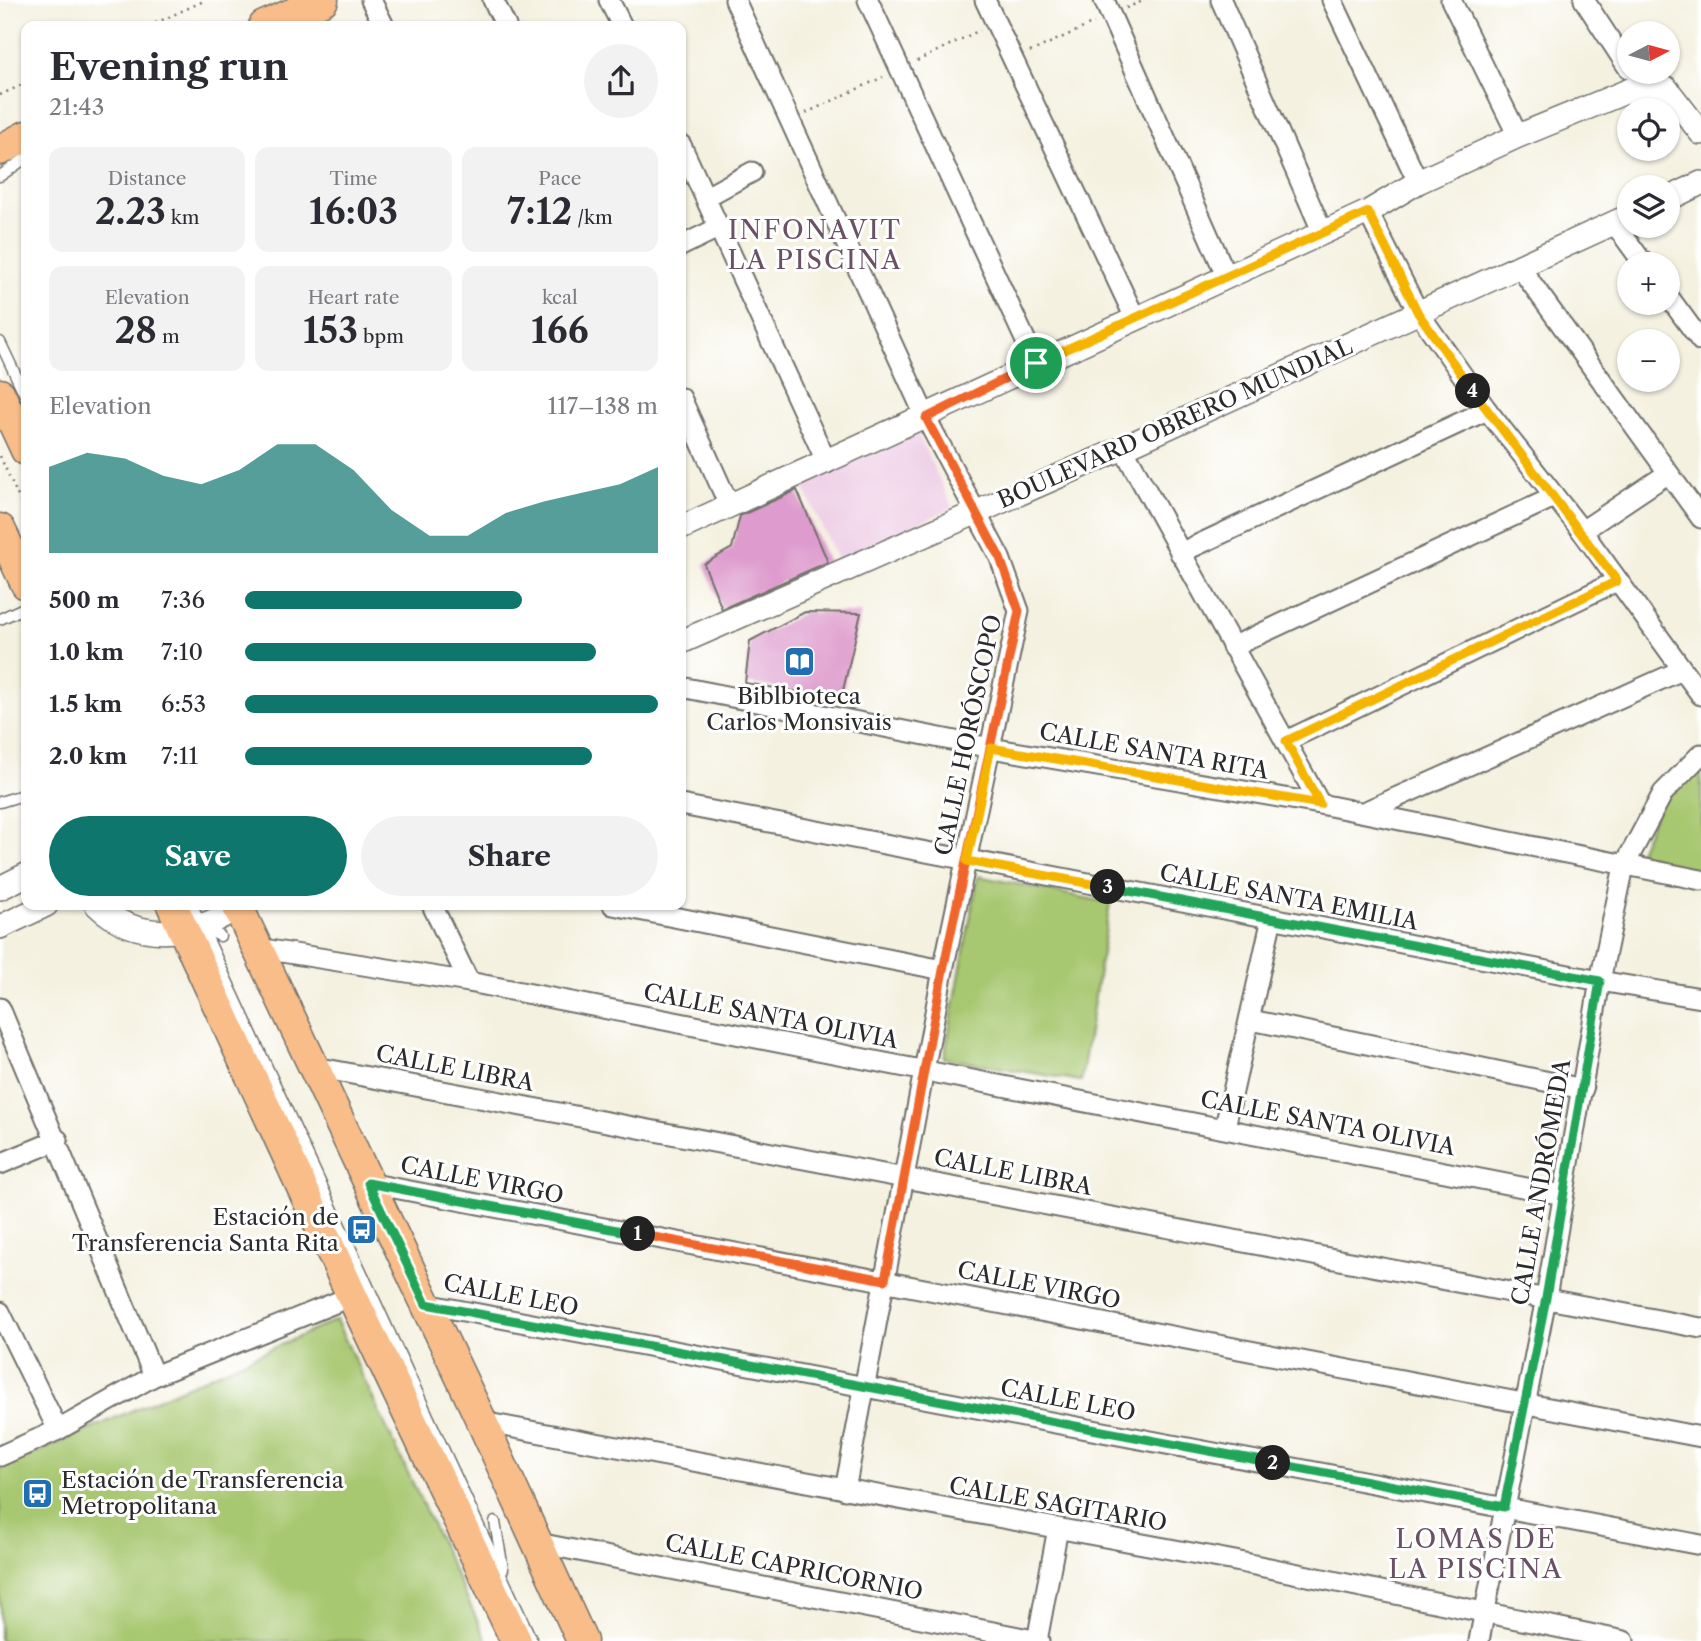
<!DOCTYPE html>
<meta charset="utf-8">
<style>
:root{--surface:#fff;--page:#f2f2f3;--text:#2b2b33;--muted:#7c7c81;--accent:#0f766e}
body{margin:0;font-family:"Libre Caslon Text",serif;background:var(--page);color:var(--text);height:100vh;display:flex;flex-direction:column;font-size:26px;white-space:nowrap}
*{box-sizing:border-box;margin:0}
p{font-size:23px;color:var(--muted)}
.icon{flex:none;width:38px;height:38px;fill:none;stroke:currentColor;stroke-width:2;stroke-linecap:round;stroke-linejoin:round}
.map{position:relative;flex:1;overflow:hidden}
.sheet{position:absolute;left:21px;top:21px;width:665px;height:889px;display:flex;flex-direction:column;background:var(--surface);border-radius:14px;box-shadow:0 2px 5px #0004}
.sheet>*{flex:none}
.needle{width:46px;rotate:84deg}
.buttons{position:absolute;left:1617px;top:21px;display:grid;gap:14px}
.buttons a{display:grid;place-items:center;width:63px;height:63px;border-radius:50%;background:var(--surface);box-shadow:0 2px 5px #0004;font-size:35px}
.pin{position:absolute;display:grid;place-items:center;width:60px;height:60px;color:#fff;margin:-30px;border:4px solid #fff;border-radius:50%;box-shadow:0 2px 7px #0007}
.km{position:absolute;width:35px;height:35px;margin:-18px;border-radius:50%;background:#222;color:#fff;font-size:19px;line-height:35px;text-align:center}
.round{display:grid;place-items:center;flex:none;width:74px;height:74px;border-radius:37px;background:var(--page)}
.overview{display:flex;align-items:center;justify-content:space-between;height:119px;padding:0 28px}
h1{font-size:38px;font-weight:800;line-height:52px}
.figures{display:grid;grid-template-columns:repeat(3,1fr);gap:10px;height:119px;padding:7px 28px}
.figures div{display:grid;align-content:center;border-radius:14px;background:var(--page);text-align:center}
.figures b{font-size:35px;font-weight:800}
.figures small{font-size:19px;font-weight:400}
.figures p{font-size:19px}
.chart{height:196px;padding:14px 28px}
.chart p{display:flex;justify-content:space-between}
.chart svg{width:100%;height:126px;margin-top:7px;fill:var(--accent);opacity:.7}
.primary-button{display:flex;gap:14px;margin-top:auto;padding:14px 28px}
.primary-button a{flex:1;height:80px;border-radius:42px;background:var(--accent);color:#fff;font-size:28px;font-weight:800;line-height:80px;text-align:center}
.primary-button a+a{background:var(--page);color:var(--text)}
ul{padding:0 28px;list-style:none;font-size:23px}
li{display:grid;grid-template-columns:112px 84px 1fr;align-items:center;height:52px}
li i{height:18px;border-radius:9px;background:var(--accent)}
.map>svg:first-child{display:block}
</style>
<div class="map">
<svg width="1701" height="1641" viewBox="0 0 1701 1641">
<rect width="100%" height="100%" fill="#fff"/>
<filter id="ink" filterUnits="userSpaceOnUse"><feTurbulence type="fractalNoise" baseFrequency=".0143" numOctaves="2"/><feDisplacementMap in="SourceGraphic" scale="14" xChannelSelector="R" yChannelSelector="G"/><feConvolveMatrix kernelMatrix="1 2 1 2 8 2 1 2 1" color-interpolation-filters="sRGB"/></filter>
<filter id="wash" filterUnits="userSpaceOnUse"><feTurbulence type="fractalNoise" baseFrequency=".00686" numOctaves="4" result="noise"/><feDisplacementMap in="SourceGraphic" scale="28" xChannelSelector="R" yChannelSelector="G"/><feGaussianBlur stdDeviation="1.57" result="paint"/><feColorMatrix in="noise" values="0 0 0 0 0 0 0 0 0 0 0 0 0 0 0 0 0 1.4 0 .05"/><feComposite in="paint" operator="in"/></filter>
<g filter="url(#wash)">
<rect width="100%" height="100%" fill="#f4f1e0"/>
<!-- built -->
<path fill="#efd0e7" d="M 917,432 L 953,508 L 837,559 L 802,484 Z"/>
<!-- green -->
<g fill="#a7c76f" stroke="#69794d" stroke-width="2">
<path d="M 1701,767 L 1701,874 L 1634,862 L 1660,804 Z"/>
<path d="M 978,876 L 1110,903 L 1081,1081 L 944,1058 Z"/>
<path d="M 336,1320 L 487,1641 L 0,1641 L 0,1469 Z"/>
</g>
<g id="blocks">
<!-- building -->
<g fill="#de9bcd">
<path d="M 797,490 L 828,562 L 722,609 L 704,564 L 732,548 L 740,516 Z"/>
<path d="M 805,612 L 861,613 L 841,699 L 745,683 L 750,641 Z"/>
</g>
</g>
</g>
<g filter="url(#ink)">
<use href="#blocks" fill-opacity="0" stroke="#71706a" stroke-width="2"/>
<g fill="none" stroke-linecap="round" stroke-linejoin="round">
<defs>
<g id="service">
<path d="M 0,176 L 26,158"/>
<path d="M 0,342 L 26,397"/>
<path d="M 0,619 L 26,607"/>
<path d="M 0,802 L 26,794"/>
<path d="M 192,905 L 532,1641"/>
<path d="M 202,927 L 220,936"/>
<path d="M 495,1522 L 503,1569"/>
</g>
<g id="minor">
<path d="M 371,0 L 384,26"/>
<path d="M 493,0 L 506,26"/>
<path d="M 609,0 L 622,26"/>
<path d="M 735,0 L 926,418 L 1000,558 L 1019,611 L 943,970 L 845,1490"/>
<path d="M 868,0 L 1036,363"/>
<path d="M 985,0 L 1135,318"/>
<path d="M 1104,0 L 1226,275"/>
<path d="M 1221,0 L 1322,231"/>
<path d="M 1332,0 L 1418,182"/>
<path d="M 1451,0 L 1518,136"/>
<path d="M 1584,0 L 1629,69"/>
<path d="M 681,145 L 827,463"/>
<path d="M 706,197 L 752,172"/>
<path d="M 1368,212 L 1418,312 L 1487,410 L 1582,531 L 1701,695"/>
<path d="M 1614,223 L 1644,264"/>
<path d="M 681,246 L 720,227"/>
<path d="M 1519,266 L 1701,518"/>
<path d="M 1668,296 L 1701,341"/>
<path d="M 681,398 L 729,505"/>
<path d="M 1123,448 L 1320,804"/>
<path d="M 1582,531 L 1667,474"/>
<path d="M 1180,553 L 1487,410"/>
<path d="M 1232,647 L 1554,497"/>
<path d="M 681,687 L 991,748 L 1320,804 L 1701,880"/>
<path d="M 1286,741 L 1617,581"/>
<path d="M 681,805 L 1600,981 L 1701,998"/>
<path d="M 1364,812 L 1682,670"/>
<path d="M 432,905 L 469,982"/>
<path d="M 613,905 L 943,970"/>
<path d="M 257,948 L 469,982 L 1563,1195"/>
<path d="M 0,1008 L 154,1376"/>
<path d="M 1251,1020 L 1583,1089"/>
<path d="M 315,1067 L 1701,1328"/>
<path d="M 1225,1127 L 1272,918"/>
<path d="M 0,1164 L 58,1140"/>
<path d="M 368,1183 L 1701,1437"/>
<path d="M 426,1304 L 1701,1545"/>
<path d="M 0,1312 L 58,1430"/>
<path d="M 482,1422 L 1235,1561 L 1624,1641"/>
<path d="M 0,1456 L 58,1430 L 154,1376 L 352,1296"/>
<path d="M 538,1543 L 1039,1641"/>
<path d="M 1037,1641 L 1058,1528"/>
<path d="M 1479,1641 L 1546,1298 L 1600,981 L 1624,866 L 1663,793 L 1701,754"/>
</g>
<g id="tertiary">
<path d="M 1668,199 L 1701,183"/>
<path d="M 681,528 L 1368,212 L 1418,182 L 1518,136 L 1640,86 L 1666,88 L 1701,133"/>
<path d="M 681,642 L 1123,448 L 1629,216"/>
<path d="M 0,888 L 26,875"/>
<path d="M 97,905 C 137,944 199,937 239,905"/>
<path d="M 0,927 L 46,905"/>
</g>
<g id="primary">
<path d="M 264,26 L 323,0"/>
<path d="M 0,150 L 26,136"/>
<path d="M 0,394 L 26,450"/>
<path d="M 0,529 L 26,584"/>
<path d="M 172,905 L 352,1296 L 516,1641"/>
<path d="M 237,905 L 482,1422 L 582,1641"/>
</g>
</defs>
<!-- service casing -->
<use href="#service" stroke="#71706a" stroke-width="13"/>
<!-- minor casing -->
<use href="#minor" stroke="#71706a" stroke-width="23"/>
<!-- tertiary casing -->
<use href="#tertiary" stroke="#71706a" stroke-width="26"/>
<!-- primary casing -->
<use href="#primary" stroke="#71706a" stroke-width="33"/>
<!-- path -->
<g stroke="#71706a" stroke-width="2.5" stroke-dasharray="2 5" stroke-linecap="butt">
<path d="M 1126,8 L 1145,0"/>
<path d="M 149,26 L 206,0"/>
<path d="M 1030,52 L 1094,23"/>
<path d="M 917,61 L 980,30"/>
<path d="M 0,95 L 26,83"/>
<path d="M 806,113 L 883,77"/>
<path d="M 0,456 L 26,514"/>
</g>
<!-- service -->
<use href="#service" stroke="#fff" stroke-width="10"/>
<!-- minor -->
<use href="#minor" stroke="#fff" stroke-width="19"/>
<!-- tertiary -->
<use href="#tertiary" stroke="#fff" stroke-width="23"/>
<!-- primary -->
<use href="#primary" stroke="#f8bd89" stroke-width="30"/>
</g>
</g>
<g fill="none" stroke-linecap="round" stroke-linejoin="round" filter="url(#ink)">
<defs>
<path id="split-1" d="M 638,1234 L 885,1280 L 943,970 L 1019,611 L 1000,558 L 926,418 L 1036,363"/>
<path id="split-2" d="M 638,1234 L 368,1183 L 426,1304 L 1273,1463"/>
<path id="split-3" d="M 1108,887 L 1600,981 L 1546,1298 L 1504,1507 L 1273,1463"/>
<path id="split-4" d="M 1108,887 L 967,861 L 991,748 L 1320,804 L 1286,741 L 1617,581 L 1473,391"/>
<path id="split-5" d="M 1036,363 L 1368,212 L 1418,313 L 1473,391"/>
</defs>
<!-- split-1 casing -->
<use href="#split-1" stroke="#fff" stroke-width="14"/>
<!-- split-2 casing -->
<use href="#split-2" stroke="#fff" stroke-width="14"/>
<!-- split-3 casing -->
<use href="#split-3" stroke="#fff" stroke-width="14"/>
<!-- split-4 casing -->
<use href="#split-4" stroke="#fff" stroke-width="14"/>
<!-- split-5 casing -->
<use href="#split-5" stroke="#fff" stroke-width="14"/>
<!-- split-1 -->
<use href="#split-1" stroke="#f0652b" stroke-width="9"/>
<!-- split-2 -->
<use href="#split-2" stroke="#22a559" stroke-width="9"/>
<!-- split-3 -->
<use href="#split-3" stroke="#22a559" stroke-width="9"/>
<!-- split-4 -->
<use href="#split-4" stroke="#f5b400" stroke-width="9"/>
<!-- split-5 -->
<use href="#split-5" stroke="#f5b400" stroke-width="9"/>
</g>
<!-- icons -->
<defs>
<symbol id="library-square" viewBox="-11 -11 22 22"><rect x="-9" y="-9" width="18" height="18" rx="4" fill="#1f6fb2" stroke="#fff"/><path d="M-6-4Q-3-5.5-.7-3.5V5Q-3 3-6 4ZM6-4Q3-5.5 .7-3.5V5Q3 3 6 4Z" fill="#fff"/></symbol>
<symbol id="bus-square" viewBox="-11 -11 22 22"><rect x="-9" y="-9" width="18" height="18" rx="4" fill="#1f6fb2" stroke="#fff"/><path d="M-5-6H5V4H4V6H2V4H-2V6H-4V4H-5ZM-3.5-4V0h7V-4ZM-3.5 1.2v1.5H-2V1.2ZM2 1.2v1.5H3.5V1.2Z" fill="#fff"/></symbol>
</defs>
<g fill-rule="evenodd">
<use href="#library-square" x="782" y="644" width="35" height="35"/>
<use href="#bus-square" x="344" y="1212" width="35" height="35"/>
<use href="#bus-square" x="20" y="1476" width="35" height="35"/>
</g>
<g text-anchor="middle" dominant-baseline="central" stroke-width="6" stroke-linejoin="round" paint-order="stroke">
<!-- street labels -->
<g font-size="23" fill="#2b2b2b" stroke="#fff">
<text transform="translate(1175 423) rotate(-24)">BOULEVARD OBRERO MUNDIAL</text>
<text transform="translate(968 735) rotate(-78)">CALLE HORÓSCOPO</text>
<text transform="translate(1154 751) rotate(10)">CALLE SANTA RITA</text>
<text transform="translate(1289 897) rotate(11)">CALLE SANTA EMILIA</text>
<text transform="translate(771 1016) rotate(11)">CALLE SANTA OLIVIA</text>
<text transform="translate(455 1068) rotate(11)">CALLE LIBRA</text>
<text transform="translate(1328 1123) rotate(11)">CALLE SANTA OLIVIA</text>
<text transform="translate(1013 1172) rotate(11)">CALLE LIBRA</text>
<text transform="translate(482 1180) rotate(11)">CALLE VIRGO</text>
<text transform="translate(1541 1182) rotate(-80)">CALLE ANDRÓMEDA</text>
<text transform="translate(1039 1285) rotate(11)">CALLE VIRGO</text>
<text transform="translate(511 1295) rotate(11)">CALLE LEO</text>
<text transform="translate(1068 1400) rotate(11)">CALLE LEO</text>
<text transform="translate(1058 1504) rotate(10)">CALLE SAGITARIO</text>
<text transform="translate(794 1567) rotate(11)">CALLE CAPRICORNIO</text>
</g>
<!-- poi labels -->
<g font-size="23" fill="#2b2b2b" stroke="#fff">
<text x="799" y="696">Biblbioteca<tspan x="799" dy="26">Carlos Monsivais</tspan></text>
<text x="339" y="1217" text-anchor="end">Estación de<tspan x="339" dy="26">Transferencia Santa Rita</tspan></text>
<text x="61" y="1480" text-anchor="start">Estación de Transferencia<tspan x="61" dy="26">Metropolitana</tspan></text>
</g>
<!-- quarter labels -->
<g font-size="26" letter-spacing="2" fill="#6a5264" stroke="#fff">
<text x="815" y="230">INFONAVIT<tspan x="815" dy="30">LA PISCINA</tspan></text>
<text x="1476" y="1539">LOMAS DE<tspan x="1476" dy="30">LA PISCINA</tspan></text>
</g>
</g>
</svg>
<div class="buttons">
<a><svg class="needle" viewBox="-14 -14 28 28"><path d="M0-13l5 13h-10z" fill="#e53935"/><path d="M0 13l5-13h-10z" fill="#7c7c81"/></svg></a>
<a><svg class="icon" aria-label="locate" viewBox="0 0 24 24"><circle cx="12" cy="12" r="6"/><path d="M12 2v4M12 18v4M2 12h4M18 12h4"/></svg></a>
<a><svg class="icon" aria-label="layers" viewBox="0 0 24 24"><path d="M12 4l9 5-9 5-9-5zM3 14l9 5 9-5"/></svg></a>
<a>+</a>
<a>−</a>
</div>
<div class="pin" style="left:1036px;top:363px;background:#1e9e55"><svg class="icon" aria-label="arrive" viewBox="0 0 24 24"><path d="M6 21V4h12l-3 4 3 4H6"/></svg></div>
<b class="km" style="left:638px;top:1234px">1</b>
<b class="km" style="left:1273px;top:1463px">2</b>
<b class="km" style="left:1108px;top:887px">3</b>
<b class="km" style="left:1473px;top:391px">4</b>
<section class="sheet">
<div class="overview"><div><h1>Evening run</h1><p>21:43</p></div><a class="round"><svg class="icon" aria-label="share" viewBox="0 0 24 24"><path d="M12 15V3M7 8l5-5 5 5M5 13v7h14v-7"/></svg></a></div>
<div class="figures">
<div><p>Distance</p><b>2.23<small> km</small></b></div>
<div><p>Time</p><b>16:03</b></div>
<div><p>Pace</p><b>7:12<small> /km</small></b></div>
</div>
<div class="figures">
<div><p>Elevation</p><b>28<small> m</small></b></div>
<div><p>Heart rate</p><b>153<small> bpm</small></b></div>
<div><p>kcal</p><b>166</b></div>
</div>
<div class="chart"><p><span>Elevation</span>117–138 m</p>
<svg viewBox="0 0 160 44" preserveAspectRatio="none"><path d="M0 44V14L10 9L20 11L30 17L40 20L50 15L60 6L70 6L80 15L90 29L100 38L110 38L120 30L130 26L140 23L150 20L160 14V44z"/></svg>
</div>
<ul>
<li><b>500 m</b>7:36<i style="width:67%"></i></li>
<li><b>1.0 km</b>7:10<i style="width:85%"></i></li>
<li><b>1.5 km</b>6:53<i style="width:100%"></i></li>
<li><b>2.0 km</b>7:11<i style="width:84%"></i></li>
</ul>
<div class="primary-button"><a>Save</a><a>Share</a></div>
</section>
</div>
